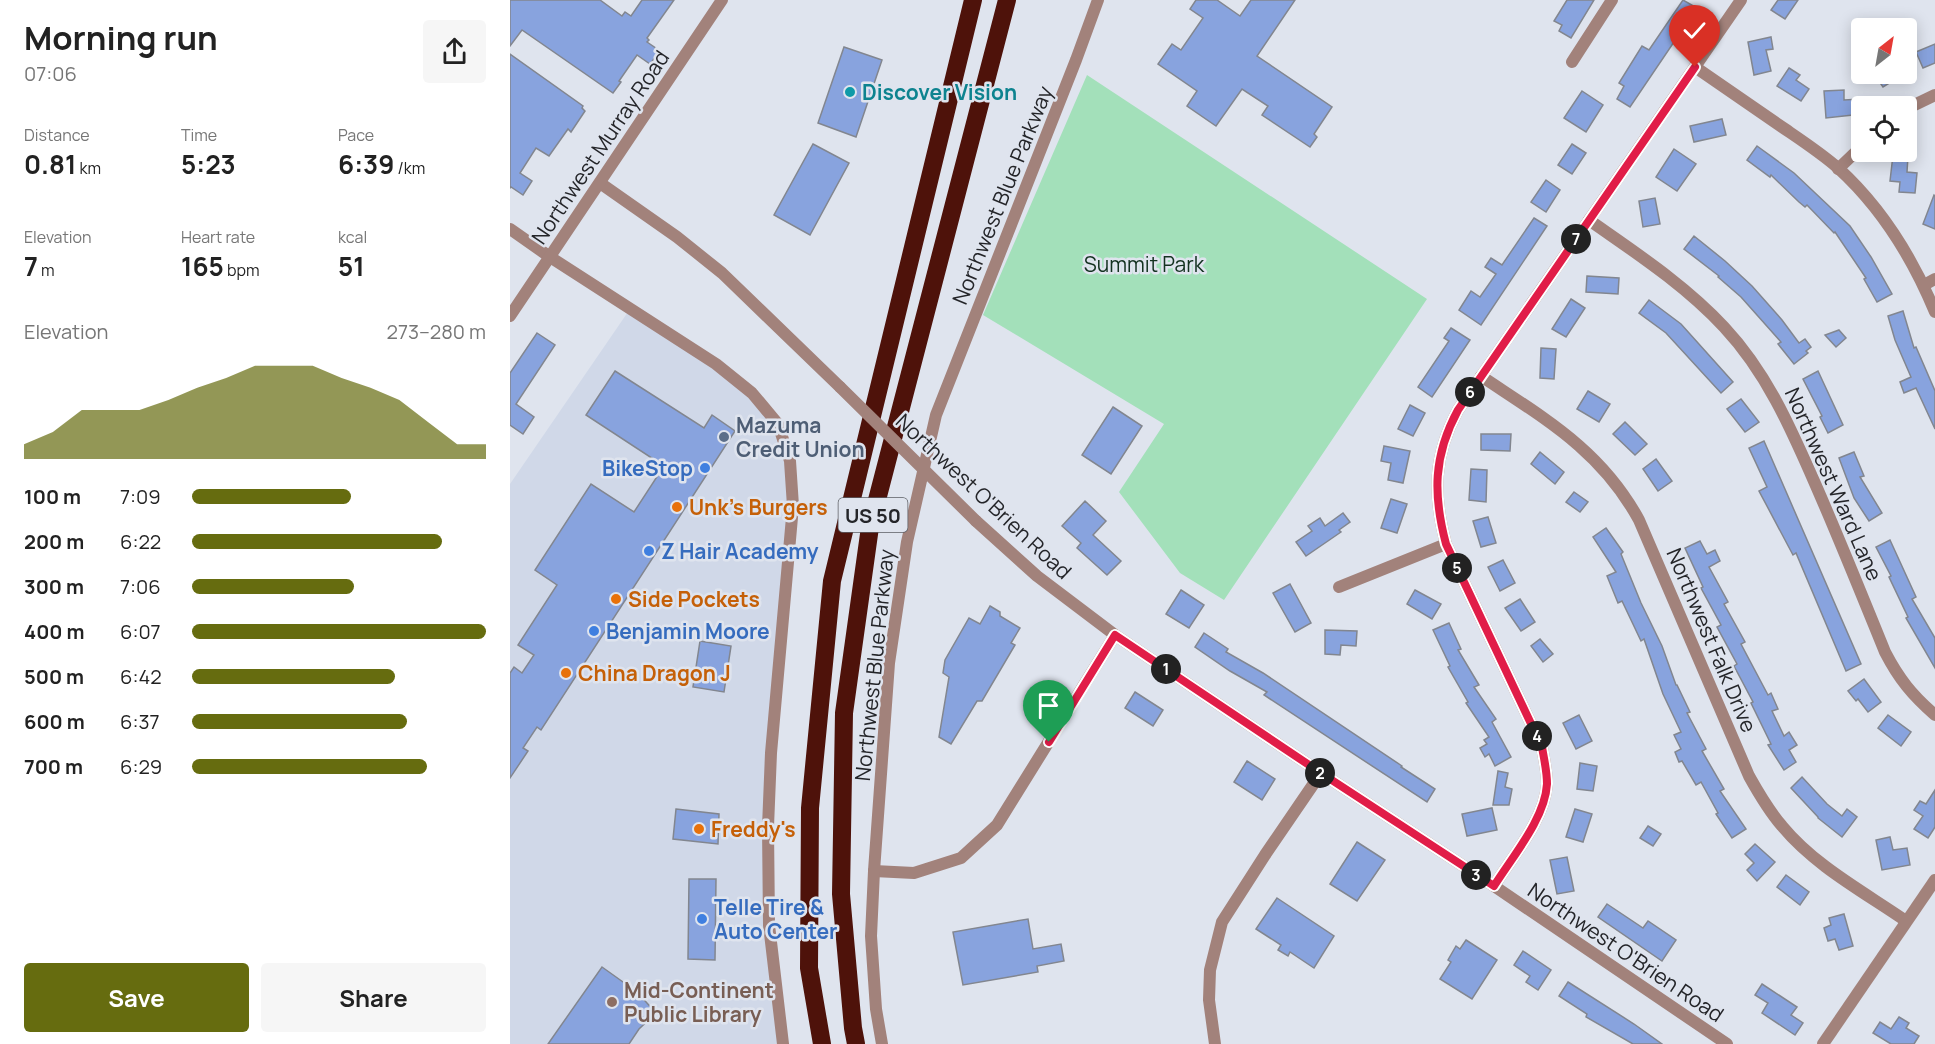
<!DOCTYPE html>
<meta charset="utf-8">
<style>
:root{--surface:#fff;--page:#f6f6f6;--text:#222;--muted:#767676;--accent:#666c0f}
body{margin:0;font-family:Manrope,sans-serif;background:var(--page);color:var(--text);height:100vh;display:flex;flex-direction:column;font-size:22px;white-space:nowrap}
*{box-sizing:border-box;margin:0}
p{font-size:20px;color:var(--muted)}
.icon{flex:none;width:33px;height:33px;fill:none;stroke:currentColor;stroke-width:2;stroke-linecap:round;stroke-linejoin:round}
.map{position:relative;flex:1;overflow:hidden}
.details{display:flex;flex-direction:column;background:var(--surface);width:510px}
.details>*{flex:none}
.needle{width:39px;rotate:31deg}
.fabs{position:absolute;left:1341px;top:18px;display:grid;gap:12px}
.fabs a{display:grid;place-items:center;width:66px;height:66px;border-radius:6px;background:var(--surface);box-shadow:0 3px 15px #0003;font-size:30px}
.pin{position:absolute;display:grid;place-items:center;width:51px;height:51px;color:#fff;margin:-62px -26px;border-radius:50% 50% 50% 0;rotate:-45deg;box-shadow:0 0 6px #0007}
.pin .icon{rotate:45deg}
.km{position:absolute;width:30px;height:30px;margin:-15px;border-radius:50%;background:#222;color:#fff;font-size:16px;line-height:30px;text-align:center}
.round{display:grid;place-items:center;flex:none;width:63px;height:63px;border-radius:6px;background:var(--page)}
.overview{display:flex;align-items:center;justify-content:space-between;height:102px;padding:0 24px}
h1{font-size:33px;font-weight:700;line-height:45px}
.metrics{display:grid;grid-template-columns:repeat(3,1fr);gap:9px;height:102px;padding:6px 24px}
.metrics div{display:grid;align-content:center}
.metrics b{font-size:26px;font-weight:700}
.metrics small{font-size:16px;font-weight:400}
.metrics p{font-size:16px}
.chart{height:168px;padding:12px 24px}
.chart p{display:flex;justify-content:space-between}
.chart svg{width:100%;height:108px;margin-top:6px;fill:var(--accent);opacity:.7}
.primary-button{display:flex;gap:12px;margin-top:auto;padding:12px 24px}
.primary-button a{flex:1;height:69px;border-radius:6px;background:var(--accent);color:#fff;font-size:24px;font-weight:700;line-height:69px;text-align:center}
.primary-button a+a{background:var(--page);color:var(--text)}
ul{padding:0 24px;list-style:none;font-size:20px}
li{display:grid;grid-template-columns:96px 72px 1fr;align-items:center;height:45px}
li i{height:15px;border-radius:8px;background:var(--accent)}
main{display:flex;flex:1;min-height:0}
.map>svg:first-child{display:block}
</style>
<main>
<section class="details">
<div class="overview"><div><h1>Morning run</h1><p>07:06</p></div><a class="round"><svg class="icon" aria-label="share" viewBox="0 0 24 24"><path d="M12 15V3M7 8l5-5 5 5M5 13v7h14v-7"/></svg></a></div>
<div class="metrics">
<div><p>Distance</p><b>0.81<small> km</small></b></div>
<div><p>Time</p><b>5:23</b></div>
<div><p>Pace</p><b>6:39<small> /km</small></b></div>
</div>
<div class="metrics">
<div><p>Elevation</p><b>7<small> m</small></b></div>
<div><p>Heart rate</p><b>165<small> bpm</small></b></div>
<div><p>kcal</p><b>51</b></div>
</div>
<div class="chart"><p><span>Elevation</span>273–280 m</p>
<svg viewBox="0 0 160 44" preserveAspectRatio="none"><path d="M0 44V38L10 33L20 24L30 24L40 24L50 20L60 15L70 11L80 6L90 6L100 6L110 11L120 15L130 20L140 29L150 38L160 38V44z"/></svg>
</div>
<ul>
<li><b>100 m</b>7:09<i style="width:54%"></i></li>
<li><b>200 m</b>6:22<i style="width:85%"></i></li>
<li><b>300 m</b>7:06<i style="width:55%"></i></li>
<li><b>400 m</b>6:07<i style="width:100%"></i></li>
<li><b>500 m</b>6:42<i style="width:69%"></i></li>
<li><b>600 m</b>6:37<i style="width:73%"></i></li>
<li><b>700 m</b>6:29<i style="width:80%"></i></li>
</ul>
<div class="primary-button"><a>Save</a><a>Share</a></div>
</section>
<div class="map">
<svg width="1425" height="1044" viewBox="0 0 1425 1044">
<rect width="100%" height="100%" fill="#dfe4ee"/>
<!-- built -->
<path fill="#d0d8e8" d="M 120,309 L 228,384 L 258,411 L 276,466 L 278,501 L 256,792 L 267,1044 L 0,1044 L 0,484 Z"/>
<!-- green -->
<path fill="#a3e0ba" d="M 577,75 L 917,299 L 714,600 L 670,573 L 609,492 L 654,424 L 473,315 Z"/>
<!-- building -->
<g fill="#88a3de" stroke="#82868f" stroke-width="1.5">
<path d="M 0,0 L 90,0 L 112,16 L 115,12 L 121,16 L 132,0 L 164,0 L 137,38 L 139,40 L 137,42 L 150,51 L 140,64 L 127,55 L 109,81 L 111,82 L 103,93 L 12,30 L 0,46 Z"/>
<path d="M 686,0 L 707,0 L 730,16 L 741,0 L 785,0 L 747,56 L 822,107 L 804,134 L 807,137 L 800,147 L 752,115 L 758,106 L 732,89 L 706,126 L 677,106 L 687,91 L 648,64 L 662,44 L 671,50 L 693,18 L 680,9 Z"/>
<path d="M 1057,0 L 1084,0 L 1061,38 L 1049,31 L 1052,25 L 1044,21 Z"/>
<path d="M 1173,0 L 1187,8 L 1120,107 L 1107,99 L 1114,86 L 1109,83 L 1132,46 L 1139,50 Z"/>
<path d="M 1268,0 L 1288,0 L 1275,19 L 1261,10 Z"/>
<path d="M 1261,37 L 1263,49 L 1256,50 L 1261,71 L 1244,75 L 1238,42 Z"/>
<path d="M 1425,44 L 1425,63 L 1413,68 L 1406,52 Z"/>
<path d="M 334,47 L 372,60 L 346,137 L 308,123 Z"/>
<path d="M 0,54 L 73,106 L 72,108 L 75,111 L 61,132 L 58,129 L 39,156 L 26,148 L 10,173 L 22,181 L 13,195 L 1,187 L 0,188 Z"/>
<path d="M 1279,68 L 1290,75 L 1286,80 L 1299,89 L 1291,101 L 1267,86 Z"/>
<path d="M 1364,74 L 1394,74 L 1373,87 Z"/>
<path d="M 1334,90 L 1334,100 L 1351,99 L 1352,114 L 1316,118 L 1314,91 Z"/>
<path d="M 1072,91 L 1093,105 L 1076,132 L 1054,118 Z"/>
<path d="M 1212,119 L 1216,135 L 1184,142 L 1180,126 Z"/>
<path d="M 303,144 L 339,163 L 300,235 L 264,215 Z"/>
<path d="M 1062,144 L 1076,153 L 1062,174 L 1048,165 Z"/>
<path d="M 1247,146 L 1284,173 L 1340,226 L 1361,257 L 1382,294 L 1367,302 L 1354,279 L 1356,278 L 1325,232 L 1324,233 L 1297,205 L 1295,207 L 1289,202 L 1261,175 L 1260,177 L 1237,160 Z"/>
<path d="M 1164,149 L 1186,164 L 1167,191 L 1146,177 Z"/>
<path d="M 1383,155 L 1398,156 L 1397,172 L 1407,173 L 1405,193 L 1389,192 L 1390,182 L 1380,181 Z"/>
<path d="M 1036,180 L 1050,190 L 1036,212 L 1021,202 Z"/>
<path d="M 1424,195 L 1425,196 L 1425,229 L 1413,224 Z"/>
<path d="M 1145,198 L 1150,224 L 1133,227 L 1129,201 Z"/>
<path d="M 1024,218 L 1037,226 L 971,325 L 949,310 L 961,291 L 970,297 L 986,274 L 975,267 L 981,258 L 992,265 Z"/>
<path d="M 1184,236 L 1215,261 L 1242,286 L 1272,320 L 1289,343 L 1295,339 L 1301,347 L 1296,351 L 1298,353 L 1284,364 L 1268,344 L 1271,342 L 1231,297 L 1208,277 L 1209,276 L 1174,249 Z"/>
<path d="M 1077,276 L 1109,278 L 1108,294 L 1076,292 Z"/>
<path d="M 1061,299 L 1075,308 L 1056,337 L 1042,329 Z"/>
<path d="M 1139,300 L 1171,324 L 1223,382 L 1211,393 L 1156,333 L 1129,313 Z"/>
<path d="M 1393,311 L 1404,348 L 1406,347 L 1425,391 L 1425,429 L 1406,388 L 1394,393 L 1390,382 L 1401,377 L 1385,340 L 1378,316 Z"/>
<path d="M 941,328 L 960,340 L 922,397 L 908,387 L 939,341 L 934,338 Z"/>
<path d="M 1329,330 L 1336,338 L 1326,347 L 1315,335 Z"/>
<path d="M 27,333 L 45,345 L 6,404 L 24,417 L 13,434 L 0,425 L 0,373 Z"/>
<path d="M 1031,348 L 1046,349 L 1044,379 L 1030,378 Z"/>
<path d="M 105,371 L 194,428 L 202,415 L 225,431 L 31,730 L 27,727 L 13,748 L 18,751 L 0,778 L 0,673 L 4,667 L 12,673 L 24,655 L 8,645 L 47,585 L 25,570 L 81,484 L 124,512 L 154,466 L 76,415 Z"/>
<path d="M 1308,371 L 1333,425 L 1318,433 L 1310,417 L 1312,416 L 1293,379 Z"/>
<path d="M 1078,391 L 1100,404 L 1089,422 L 1067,409 Z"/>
<path d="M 1231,399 L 1249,422 L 1235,432 L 1217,409 Z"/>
<path d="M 900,405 L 915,413 L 903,436 L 888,429 Z"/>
<path d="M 603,407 L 632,426 L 601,474 L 572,455 Z"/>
<path d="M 1115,422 L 1137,444 L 1125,455 L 1103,434 Z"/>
<path d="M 971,434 L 1001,434 L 1000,451 L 971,450 Z"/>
<path d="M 1254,441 L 1351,664 L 1336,671 L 1286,553 L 1283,555 L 1249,491 L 1257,487 L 1239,448 Z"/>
<path d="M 874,446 L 900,451 L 893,483 L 878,480 L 881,463 L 871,461 Z"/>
<path d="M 1030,452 L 1054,472 L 1045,484 L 1021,464 Z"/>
<path d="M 1344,452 L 1354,476 L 1350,477 L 1372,513 L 1359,521 L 1344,498 L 1329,458 Z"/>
<path d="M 1146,459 L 1162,481 L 1148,491 L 1133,469 Z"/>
<path d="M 961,469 L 977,470 L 976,502 L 959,500 Z"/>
<path d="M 1064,492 L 1078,502 L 1070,512 L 1056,502 Z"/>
<path d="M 881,499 L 897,504 L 887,533 L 871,528 Z"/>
<path d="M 575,501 L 596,521 L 583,535 L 611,561 L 597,575 L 567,548 L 571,543 L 552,526 Z"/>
<path d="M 833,513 L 840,522 L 829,530 L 831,532 L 796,556 L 786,542 L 802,531 L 798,526 L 810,518 L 815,526 Z"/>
<path d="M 978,517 L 986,543 L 971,547 L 963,521 Z"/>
<path d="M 1096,528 L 1113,552 L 1111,554 L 1131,603 L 1152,646 L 1166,685 L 1167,685 L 1180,712 L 1177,713 L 1196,749 L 1192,751 L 1214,789 L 1210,791 L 1236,829 L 1222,838 L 1206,814 L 1208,813 L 1191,782 L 1186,785 L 1172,761 L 1169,762 L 1165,752 L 1171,749 L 1164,735 L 1171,732 L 1153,694 L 1134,639 L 1131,641 L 1112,601 L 1108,603 L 1097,576 L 1106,572 L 1083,537 Z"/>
<path d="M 1380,540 L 1406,597 L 1402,599 L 1425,638 L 1425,668 L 1396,618 L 1398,617 L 1379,577 L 1381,576 L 1366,547 Z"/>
<path d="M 1190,541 L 1197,554 L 1205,550 L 1210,561 L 1199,567 L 1218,602 L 1214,604 L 1235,642 L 1231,644 L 1258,695 L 1261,693 L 1268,709 L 1262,711 L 1274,736 L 1279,732 L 1287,745 L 1279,750 L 1286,762 L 1274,770 L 1258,745 L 1261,744 L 1241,703 L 1243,702 L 1224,666 L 1227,664 L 1207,627 L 1211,625 L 1191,588 L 1193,587 L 1175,548 Z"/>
<path d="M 993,560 L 1005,583 L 990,591 L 978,567 Z"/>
<path d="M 780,584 L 801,623 L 785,632 L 763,593 Z"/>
<path d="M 671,590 L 694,605 L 679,628 L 656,614 Z"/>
<path d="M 905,590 L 931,604 L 922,619 L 897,604 Z"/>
<path d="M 1010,599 L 1025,622 L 1011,631 L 995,608 Z"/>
<path d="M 480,606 L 490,612 L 490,616 L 510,628 L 501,643 L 505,645 L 472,701 L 467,701 L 441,744 L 429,737 L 439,677 L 433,673 L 435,660 L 459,618 L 470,624 Z"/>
<path d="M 939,623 L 951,649 L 948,650 L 969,685 L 964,687 L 986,719 L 982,722 L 1001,757 L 985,766 L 979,754 L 975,757 L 970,748 L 977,744 L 974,740 L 979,737 L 956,703 L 958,702 L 938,667 L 940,666 L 923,630 Z"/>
<path d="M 815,630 L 847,631 L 846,646 L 831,645 L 830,655 L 815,654 Z"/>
<path d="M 694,633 L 718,649 L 716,652 L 753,673 L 892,766 L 891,767 L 925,789 L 917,802 L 754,695 L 757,692 L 720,671 L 685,647 Z"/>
<path d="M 1030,639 L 1043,654 L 1033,662 L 1021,646 Z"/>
<path d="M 190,641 L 221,646 L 214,692 L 183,687 Z"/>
<path d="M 1354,679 L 1371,702 L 1358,712 L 1348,699 L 1346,701 L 1338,691 Z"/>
<path d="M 625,692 L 653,710 L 643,726 L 615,708 Z"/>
<path d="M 1069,715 L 1082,741 L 1066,749 L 1053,723 Z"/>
<path d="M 1378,715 L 1401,732 L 1391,746 L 1368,728 Z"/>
<path d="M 737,761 L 765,779 L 752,800 L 724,782 Z"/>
<path d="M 1070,763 L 1087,766 L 1083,791 L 1067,789 Z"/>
<path d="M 988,771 L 998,773 L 995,787 L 1002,789 L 999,805 L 983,805 Z"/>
<path d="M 1292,777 L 1317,804 L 1332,816 L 1337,809 L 1347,817 L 1332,837 L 1308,818 L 1308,817 L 1281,788 Z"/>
<path d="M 1425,790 L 1425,827 L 1418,838 L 1404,829 L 1413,816 L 1404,810 L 1410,801 L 1416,804 Z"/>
<path d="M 982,808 L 987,830 L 957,836 L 952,814 Z"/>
<path d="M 166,809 L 209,814 L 208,844 L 163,839 Z"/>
<path d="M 1065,809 L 1082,814 L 1073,842 L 1056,837 Z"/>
<path d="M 1138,826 L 1151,834 L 1143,846 L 1130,838 Z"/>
<path d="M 1380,837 L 1383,850 L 1397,848 L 1400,865 L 1372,870 L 1366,840 Z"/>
<path d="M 847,842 L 875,860 L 847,901 L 820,884 Z"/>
<path d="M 1245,844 L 1265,862 L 1247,881 L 1237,870 L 1244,863 L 1235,854 Z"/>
<path d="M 1057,857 L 1064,891 L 1047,894 L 1040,860 Z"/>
<path d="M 1276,875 L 1299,892 L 1290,905 L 1267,887 Z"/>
<path d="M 179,879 L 206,879 L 205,960 L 178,959 Z"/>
<path d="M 767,898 L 824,936 L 804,968 L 780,952 L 778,956 L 768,950 L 771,945 L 746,929 Z"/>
<path d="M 1097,904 L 1133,928 L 1138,921 L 1166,940 L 1152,961 L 1088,917 Z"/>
<path d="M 1334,914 L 1343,946 L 1329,950 L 1325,939 L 1318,941 L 1314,928 L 1321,925 L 1319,918 Z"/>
<path d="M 518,919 L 523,949 L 551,944 L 554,961 L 527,966 L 528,972 L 453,985 L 443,932 Z"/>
<path d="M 956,940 L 987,960 L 962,999 L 930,979 L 941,962 L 938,960 L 946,946 L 950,949 Z"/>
<path d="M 1013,951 L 1041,970 L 1028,990 L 1016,982 L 1020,976 L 1004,965 Z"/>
<path d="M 92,967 L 127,992 L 146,1013 L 129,1029 L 119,1044 L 38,1044 Z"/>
<path d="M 1058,982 L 1124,1024 L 1152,1044 L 1123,1044 L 1076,1017 L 1077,1014 L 1049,996 Z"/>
<path d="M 1252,984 L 1287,1007 L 1281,1015 L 1293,1023 L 1285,1035 L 1252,1013 L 1258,1003 L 1245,995 Z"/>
<path d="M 1389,1017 L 1399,1023 L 1396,1028 L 1409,1036 L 1404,1044 L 1381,1044 L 1363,1033 L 1370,1022 L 1381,1029 Z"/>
</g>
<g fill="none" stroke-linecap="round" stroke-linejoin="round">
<!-- minor -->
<g stroke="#a2827b" stroke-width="12">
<path d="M 1062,62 L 1102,0"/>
<path d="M 1185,67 C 1214,87 1243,107 1272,127 C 1291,140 1311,153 1328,168 C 1372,208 1403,259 1425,312"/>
<path d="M 1396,109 L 1425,95"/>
<path d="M 1328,169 L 1352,146"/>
<path d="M 1079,220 C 1126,253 1175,285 1214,327 C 1258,374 1282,431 1307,488 C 1331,543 1353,598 1375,652 C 1389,679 1402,695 1425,715"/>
<path d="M 0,229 L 40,257"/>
<path d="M 1414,285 L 1425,279"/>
<path d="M 971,376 C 1035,419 1091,450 1129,520 L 1239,776 C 1249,794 1259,811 1272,826 C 1305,866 1354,892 1396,921"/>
<path d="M 829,587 L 936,544"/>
<path d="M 364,871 L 404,873 L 451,858 L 487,825 L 605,635"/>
<path d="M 984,886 C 1002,857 1035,819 1037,784 C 1037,771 1034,759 1032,747 L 936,544 C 923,495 923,456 948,410 L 1231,0"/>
<path d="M 705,1044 L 699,1000 L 700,970 L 712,922 L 755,855 L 811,773"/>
<path d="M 1313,1044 L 1425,880"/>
</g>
<!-- tertiary -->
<g stroke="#a2827b" stroke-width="12">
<path d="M 90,183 L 167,237 L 212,273 L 330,387"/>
<path d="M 40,257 L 206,364 L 242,393 L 268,424 L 280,461 L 283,506 L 261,753 L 258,827 L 259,925 L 273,1044"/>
<path d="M 0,316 L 212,0"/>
<path d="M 466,521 L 527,576 L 605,635 L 811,773 L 984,886 L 1217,1044"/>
<path d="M 372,1044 L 366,1009 L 361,936 L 364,871 L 379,663 L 397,542 L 426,415 L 566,60 L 588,0"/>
</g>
<!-- motorway -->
<g stroke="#4e120a" stroke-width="18">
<path d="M 312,1044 L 299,968 L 300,808 L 322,581 L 463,0"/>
<path d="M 346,1044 L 343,1028 L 331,894 L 334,713 L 360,527 L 497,0"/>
</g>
<!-- tertiary-bridge -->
<path stroke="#a2827b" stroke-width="12" d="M 330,387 L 466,521"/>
</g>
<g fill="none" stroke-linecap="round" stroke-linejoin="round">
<defs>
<path id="route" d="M 539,742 L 605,635 L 811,773 L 984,886 C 1002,857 1035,819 1037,784 C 1037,771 1034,759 1032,747 L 936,544 C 923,495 923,456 948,410 L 1185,67"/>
</defs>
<!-- route casing -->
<use href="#route" stroke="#fff" stroke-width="12"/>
<!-- route -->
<use href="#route" stroke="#e11d48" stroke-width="8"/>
</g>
<!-- markers -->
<circle fill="#0f9aa8" stroke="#dfe4ee" stroke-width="2" cx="340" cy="92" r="6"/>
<circle fill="#5c6f8a" stroke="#dfe4ee" stroke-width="2" cx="214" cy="437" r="6"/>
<g fill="#3f7fe0" stroke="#dfe4ee" stroke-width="2">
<circle cx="195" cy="468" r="6"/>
<circle cx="139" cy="551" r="6"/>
<circle cx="84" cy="631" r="6"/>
<circle cx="192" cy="919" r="6"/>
</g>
<g fill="#e8710a" stroke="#dfe4ee" stroke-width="2">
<circle cx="167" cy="507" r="6"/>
<circle cx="106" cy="599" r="6"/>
<circle cx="56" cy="673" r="6"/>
<circle cx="189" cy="829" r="6"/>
</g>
<circle fill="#8d6e63" stroke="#dfe4ee" stroke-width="2" cx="102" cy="1002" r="6"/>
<g text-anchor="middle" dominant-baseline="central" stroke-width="5" stroke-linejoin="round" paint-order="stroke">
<!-- shield labels -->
<rect fill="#dfe4ee" stroke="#5c5e64" stroke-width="1.5" x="328.5" y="498" width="69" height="34" rx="4.5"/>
<g font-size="20" font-weight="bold" fill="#242529">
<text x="363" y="515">US 50</text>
</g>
<!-- culture labels -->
<g font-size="21" font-weight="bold" fill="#0d838f" stroke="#dfe4ee" text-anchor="start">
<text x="352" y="92">Discover Vision</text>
</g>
<!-- street labels -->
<g font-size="21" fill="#242529" stroke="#dfe4ee">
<text transform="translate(90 147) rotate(-56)">Northwest Murray Road</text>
<text transform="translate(492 195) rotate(-68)">Northwest Blue Parkway</text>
<text transform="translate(1324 484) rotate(66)">Northwest Ward Lane</text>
<text transform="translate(474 496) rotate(43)">Northwest O'Brien Road</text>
<text transform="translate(1202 640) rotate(67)">Northwest Falk Drive</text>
<text transform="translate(364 665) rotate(-84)">Northwest Blue Parkway</text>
<text transform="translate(1116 952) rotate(34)">Northwest O'Brien Road</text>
</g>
<!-- park labels -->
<g font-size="21" fill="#133220" stroke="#dfe4ee">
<text x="634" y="264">Summit Park</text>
</g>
<!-- service labels -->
<g font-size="21" font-weight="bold" fill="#4e5e75" stroke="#dfe4ee" text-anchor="start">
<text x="226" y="425">Mazuma<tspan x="226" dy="24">Credit Union</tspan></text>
</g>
<!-- shop labels -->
<g font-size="21" font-weight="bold" fill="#366cbe" stroke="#dfe4ee" text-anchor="start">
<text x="183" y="468" text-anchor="end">BikeStop</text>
<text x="151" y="551">Z Hair Academy</text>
<text x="96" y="631">Benjamin Moore</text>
<text x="204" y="907">Telle Tire &amp;<tspan x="204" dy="24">Auto Center</tspan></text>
</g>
<!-- food labels -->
<g font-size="21" font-weight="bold" fill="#c56008" stroke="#dfe4ee" text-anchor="start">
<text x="179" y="507">Unk's Burgers</text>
<text x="118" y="599">Side Pockets</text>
<text x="68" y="673">China Dragon J</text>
<text x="201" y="829">Freddy's</text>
</g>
<!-- education labels -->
<g font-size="21" font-weight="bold" fill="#785e54" stroke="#dfe4ee" text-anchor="start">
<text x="114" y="990">Mid-Continent<tspan x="114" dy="24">Public Library</tspan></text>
</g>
</g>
</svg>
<div class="fabs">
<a><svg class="needle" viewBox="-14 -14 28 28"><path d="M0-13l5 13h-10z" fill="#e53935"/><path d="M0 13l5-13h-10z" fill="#767676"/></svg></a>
<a><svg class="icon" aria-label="locate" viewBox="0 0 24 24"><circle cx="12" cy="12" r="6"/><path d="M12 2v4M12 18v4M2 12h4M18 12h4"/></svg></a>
</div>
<div class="pin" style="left:539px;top:742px;background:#1e9e55"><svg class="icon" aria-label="arrive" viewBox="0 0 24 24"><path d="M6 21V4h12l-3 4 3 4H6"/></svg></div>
<div class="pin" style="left:1185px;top:67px;background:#d93025"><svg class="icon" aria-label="check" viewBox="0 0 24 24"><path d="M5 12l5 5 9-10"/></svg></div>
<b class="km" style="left:656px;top:669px">1</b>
<b class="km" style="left:810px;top:773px">2</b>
<b class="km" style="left:966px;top:875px">3</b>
<b class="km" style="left:1027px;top:736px">4</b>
<b class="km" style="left:947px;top:568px">5</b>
<b class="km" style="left:960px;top:392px">6</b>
<b class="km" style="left:1066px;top:239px">7</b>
</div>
</main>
